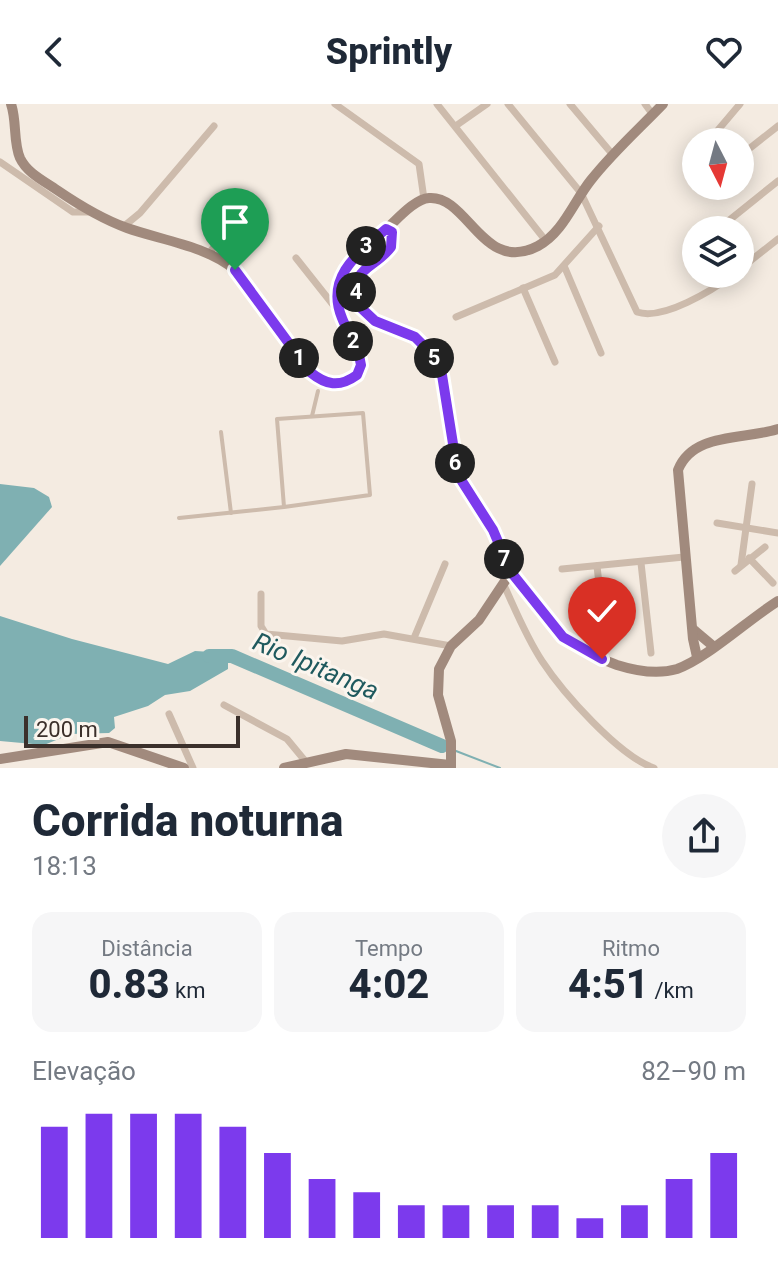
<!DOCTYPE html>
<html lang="pt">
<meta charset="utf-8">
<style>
:root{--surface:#fff;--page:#f6f6f7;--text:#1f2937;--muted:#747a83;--accent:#7c3aed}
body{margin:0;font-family:Roboto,sans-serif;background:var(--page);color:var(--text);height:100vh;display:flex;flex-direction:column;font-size:30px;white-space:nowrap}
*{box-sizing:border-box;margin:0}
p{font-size:26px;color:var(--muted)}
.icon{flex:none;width:44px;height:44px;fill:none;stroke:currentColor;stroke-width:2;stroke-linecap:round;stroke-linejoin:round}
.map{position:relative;height:664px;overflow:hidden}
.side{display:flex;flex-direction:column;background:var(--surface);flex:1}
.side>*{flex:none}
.needle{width:52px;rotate:174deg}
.fabs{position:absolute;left:682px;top:24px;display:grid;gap:16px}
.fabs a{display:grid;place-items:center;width:72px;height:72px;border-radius:50%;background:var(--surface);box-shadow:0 4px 20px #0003;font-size:40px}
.scale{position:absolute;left:24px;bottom:20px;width:216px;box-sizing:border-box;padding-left:8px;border:4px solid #3b302b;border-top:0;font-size:22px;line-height:28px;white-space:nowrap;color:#3b302b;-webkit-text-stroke:6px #fbf5ee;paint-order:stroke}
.pin{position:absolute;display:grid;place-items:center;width:68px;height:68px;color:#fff;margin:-82px -34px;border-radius:50% 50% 50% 0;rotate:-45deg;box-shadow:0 0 8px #0007}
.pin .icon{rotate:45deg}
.km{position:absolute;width:40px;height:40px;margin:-20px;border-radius:50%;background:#222;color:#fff;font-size:22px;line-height:40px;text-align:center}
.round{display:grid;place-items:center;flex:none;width:84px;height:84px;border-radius:42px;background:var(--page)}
.overview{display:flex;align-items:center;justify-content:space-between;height:136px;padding:0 32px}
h1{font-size:44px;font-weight:800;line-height:60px}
.figures{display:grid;grid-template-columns:repeat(3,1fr);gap:12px;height:136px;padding:8px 32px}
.figures div{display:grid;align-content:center;border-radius:20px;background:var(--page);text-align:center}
.figures b{font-size:40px;font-weight:800}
.figures small{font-size:22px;font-weight:400}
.figures p{font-size:22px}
.chart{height:224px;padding:16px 32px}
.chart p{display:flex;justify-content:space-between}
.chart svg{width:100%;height:144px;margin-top:8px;stroke:var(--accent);stroke-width:6}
header{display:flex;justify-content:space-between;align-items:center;height:104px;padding:0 32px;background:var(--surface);font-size:36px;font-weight:800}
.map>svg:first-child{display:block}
</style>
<header><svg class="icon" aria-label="back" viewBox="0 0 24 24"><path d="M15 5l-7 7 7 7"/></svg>Sprintly<svg class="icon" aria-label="heart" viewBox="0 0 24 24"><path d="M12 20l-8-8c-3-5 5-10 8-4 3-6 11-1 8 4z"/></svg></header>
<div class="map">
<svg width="778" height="664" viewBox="0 0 778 664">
<rect width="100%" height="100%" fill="#f4ebe1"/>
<!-- water -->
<g fill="#7fb0b2">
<path d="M 0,380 L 34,384 L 49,393 L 52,403 L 0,462 Z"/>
<path d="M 0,512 L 72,535 L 168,560 L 195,547 L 228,549 L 228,565 L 190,587 L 165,591 L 148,602 L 114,613 L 115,624 L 109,629 L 71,630 L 44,641 L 0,637 Z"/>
</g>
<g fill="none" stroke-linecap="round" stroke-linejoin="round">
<!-- stream -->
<path stroke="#7fb0b2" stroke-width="2" d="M 456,647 L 500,664"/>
<!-- river -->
<path stroke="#7fb0b2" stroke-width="14" d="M 209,552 L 232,552 L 442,642"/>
<!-- lane -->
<g stroke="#cdbbac" stroke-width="4">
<path d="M 312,312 L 318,287"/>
<path d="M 221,328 L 231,409"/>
<path d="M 179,414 L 284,403 L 277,315 L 363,309 L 370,391 L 284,403"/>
</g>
<!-- street -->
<g stroke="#cdbbac" stroke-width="7">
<path d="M 335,0 L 419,60 L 424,95"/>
<path d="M 437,0 L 546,137"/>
<path d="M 508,0 L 581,89 L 637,208 C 663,217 713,186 734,170"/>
<path d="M 570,0 L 613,51"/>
<path d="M 645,0 L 653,11"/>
<path d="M 457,21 L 487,0"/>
<path d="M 723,38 L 718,26 L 740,0"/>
<path d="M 740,52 L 778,22"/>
<path d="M 0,58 L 73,108 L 88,108"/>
<path d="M 123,123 L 140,109 L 214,22"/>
<path d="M 717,126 L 778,77"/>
<path d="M 208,151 L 245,99"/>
<path d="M 296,154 L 338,207"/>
<path d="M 565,164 L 601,249"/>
<path d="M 740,165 L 778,135"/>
<path d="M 523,184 L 555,258"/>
<path d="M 456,213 L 555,171 L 599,122"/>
<path d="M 717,419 L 778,429"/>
<path d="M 749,454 L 773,479"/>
<path d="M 641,459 L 651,549"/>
<path d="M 741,461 L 752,380"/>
<path d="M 597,462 L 605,534"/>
<path d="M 562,465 L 684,453"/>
<path d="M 735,467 L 765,443"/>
<path d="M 503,479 C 515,505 526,533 542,557 C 563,589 619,652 654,664"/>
<path d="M 261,490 L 261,522 L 266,530 L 342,537 L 384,530 L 451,542"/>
<path d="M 414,534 L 445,460"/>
<path d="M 224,601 L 287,635 L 306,658"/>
<path d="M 169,610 L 193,664"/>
</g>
<!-- secondary -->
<g stroke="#a18a7d" stroke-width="10">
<path d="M 11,0 C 17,17 13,38 20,54 C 27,69 44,77 57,86 C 79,101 102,115 127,124 C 161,136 207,142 235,166 C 261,190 317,318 360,268 C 367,237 328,214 340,175 C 347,154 368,140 385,126 C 396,117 414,95 429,94 C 468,91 483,171 538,142 C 563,129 574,97 591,76 C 613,48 639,25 663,0"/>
<path d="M 391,122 L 394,129 C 390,155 355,158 356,186 C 359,233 418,215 440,263 C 454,297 445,337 458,371 C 466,392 484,408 493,428 C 524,491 547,536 617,561 C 636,567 657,571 677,565 C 706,555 749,515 778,497"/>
<path d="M 694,526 L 713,542"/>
<path d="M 697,553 L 693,535 L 678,366 C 693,328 744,336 778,325"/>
<path d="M 0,655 L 108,638 L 184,664"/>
<path d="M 284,664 L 346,650 L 450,661"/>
<path d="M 451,664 L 451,637 L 438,591 L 439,565 L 451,542 L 479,516 L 511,468"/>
</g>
</g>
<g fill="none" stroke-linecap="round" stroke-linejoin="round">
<defs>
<path id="route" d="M 235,166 L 310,268 C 326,281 339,284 357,271 L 361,261 C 359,244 348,230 342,214 C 325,173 358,149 386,125 L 392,128 L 391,143 C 373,167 348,162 359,202 L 375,217 L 415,233 L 433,251 L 442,271 L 458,371 L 493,426 L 511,468 L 563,533 L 602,555"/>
</defs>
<!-- route casing -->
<use href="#route" stroke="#fff" stroke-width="16"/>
<!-- route -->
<use href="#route" stroke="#7c3aed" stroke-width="10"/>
</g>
<g text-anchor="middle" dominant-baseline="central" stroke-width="6" stroke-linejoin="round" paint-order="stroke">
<!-- water labels -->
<g font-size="26" font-style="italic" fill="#1f5a5e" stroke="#fbf5ee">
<text transform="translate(316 562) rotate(23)">Rio Ipitanga</text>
</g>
</g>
</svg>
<div class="fabs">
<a><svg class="needle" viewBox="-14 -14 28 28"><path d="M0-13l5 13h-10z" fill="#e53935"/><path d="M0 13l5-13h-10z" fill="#747a83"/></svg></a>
<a><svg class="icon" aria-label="layers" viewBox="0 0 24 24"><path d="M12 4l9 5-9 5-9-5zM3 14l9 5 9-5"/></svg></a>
</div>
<div class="scale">200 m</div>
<div class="pin" style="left:235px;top:166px;background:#1e9e55"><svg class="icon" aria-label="arrive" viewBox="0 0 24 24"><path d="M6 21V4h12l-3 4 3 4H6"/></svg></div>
<div class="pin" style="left:602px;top:555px;background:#d93025"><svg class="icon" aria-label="check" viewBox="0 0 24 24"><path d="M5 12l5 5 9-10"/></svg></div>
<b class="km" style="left:299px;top:254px">1</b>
<b class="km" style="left:353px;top:237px">2</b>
<b class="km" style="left:366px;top:142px">3</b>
<b class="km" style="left:356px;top:188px">4</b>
<b class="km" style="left:434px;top:254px">5</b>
<b class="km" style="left:455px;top:359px">6</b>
<b class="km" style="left:504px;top:455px">7</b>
</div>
<section class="side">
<div class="overview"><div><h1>Corrida noturna</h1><p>18:13</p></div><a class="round"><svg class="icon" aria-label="share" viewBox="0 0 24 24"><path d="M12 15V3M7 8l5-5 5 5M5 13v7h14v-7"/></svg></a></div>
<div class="figures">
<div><p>Distância</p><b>0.83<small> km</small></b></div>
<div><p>Tempo</p><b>4:02</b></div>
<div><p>Ritmo</p><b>4:51<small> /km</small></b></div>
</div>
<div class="chart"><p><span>Elevação</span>82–90 m</p>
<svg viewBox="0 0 160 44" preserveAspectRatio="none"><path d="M5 44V10M15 44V6M25 44V6M35 44V6M45 44V10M55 44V18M65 44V26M75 44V30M85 44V34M95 44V34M105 44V34M115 44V34M125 44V38M135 44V34M145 44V26M155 44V18"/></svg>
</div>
</section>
